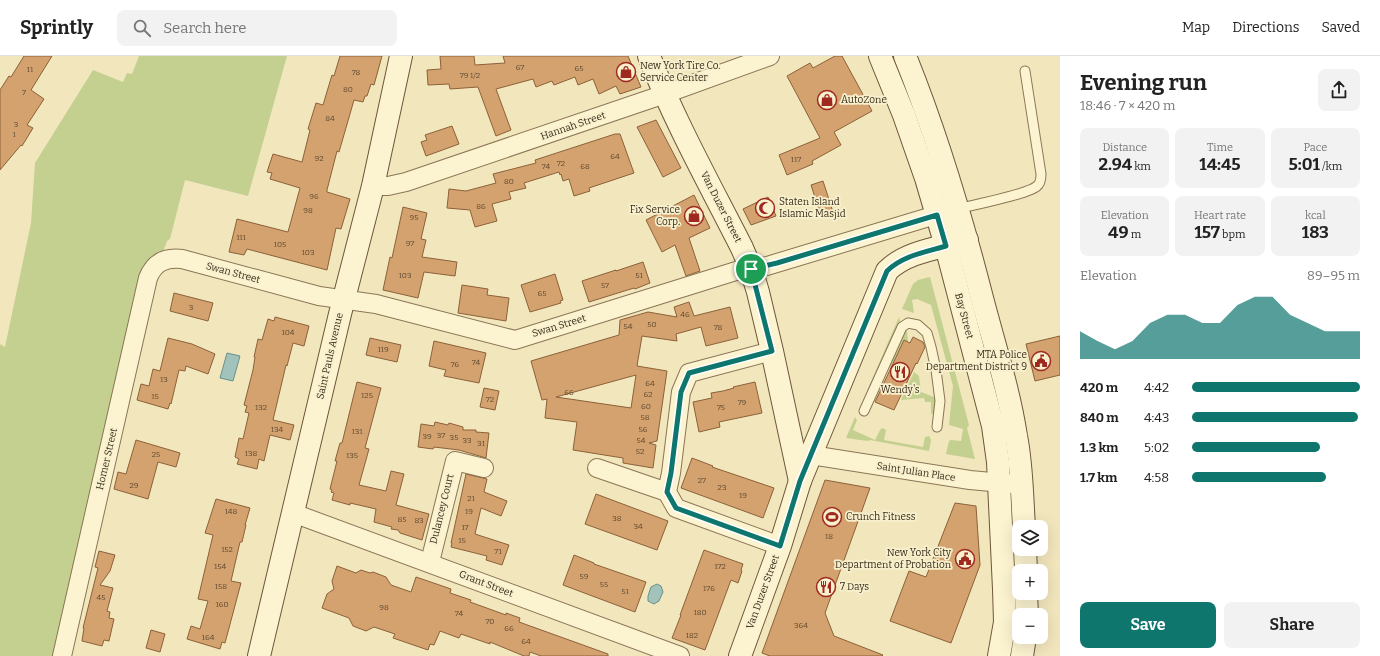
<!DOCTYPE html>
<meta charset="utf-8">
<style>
:root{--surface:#fff;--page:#f2f2f2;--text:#222;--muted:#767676;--line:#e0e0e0;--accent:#0f766e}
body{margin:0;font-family:Bitter,serif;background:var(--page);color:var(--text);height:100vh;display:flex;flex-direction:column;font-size:15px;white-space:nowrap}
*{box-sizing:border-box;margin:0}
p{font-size:13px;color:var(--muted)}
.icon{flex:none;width:22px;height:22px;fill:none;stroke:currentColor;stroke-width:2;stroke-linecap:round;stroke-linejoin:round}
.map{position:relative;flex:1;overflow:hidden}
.side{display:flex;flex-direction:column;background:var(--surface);width:320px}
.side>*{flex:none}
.fabs{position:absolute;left:1012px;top:464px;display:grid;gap:8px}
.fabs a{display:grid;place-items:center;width:36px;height:36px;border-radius:8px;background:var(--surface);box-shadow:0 4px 16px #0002;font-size:20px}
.pin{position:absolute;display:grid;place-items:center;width:34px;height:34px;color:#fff;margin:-17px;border:2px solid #fff;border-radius:50%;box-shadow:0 1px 4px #0007}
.round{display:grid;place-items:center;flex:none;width:42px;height:42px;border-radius:8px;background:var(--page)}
.head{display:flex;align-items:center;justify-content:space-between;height:68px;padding:0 20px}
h1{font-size:22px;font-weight:700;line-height:30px}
.stats{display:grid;grid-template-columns:repeat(3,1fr);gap:6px;height:68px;padding:4px 20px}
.stats div{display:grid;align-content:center;border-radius:8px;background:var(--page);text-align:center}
.stats b{font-size:17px;font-weight:700}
.stats small{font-size:11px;font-weight:400}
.stats p{font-size:11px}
.chart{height:112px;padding:8px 20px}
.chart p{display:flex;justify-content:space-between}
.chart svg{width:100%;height:72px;margin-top:4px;fill:var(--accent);opacity:.7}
.button{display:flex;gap:8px;margin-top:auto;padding:8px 20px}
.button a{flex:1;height:46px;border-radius:8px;background:var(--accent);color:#fff;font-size:16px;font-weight:700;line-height:46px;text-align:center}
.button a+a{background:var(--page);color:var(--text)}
ul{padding:0 20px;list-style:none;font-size:13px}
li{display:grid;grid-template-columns:64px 48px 1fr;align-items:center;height:30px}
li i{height:10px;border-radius:5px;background:var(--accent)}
header{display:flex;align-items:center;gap:24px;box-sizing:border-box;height:56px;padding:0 20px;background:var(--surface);border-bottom:1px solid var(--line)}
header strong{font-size:19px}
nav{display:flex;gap:22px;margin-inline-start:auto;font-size:14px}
.search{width:280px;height:36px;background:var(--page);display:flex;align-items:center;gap:10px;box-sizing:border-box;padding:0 14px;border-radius:8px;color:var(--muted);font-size:15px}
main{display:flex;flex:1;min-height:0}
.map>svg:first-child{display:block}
</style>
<header>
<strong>Sprintly</strong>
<div class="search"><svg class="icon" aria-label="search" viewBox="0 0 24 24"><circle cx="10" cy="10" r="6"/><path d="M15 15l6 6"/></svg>Search here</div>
<nav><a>Map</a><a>Directions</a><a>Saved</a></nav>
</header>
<main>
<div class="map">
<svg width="1060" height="600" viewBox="0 0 1060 600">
<rect width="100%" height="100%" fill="#f2e6bd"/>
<!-- green -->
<g fill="#c3d090">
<path d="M 139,0 L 287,0 L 248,140 L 185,124 L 170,183 L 167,185 L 163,196 L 54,600 L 0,600 L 0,288 L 5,291 L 31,167 L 35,107 L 93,14 L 123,26 L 127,17 L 132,18 Z"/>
<path d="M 930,221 L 969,369 L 967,372 L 975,403 L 946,398 L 949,385 L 951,384 L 961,385 L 963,373 L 949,369 L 953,330 L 931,249 L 917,243 L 912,244 L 914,257 L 902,253 L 913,228 L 918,224 Z"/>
<path d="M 899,261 L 900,265 L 868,336 L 867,335 Z"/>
<path d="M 907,274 L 908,286 L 904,284 L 891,311 L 889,310 L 902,279 Z"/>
<path d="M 914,316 L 919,320 L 921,336 L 934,341 L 936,343 L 934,359 L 931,357 L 931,346 L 925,346 L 924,342 L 901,344 Z"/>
<path d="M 855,361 L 857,364 L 853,374 L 875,384 L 880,374 L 882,372 L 886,374 L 884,384 L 923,391 L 925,381 L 929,380 L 931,384 L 929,395 L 870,384 L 868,385 L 846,382 Z"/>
</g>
<!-- water -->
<g fill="#a1c3bc" stroke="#68918a">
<path d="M 227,297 L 240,300 L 233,325 L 220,322 Z"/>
<path d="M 657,528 L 661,530 L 663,536 L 659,545 L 654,548 L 648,545 L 648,540 L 651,531 Z"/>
</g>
<!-- building -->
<g fill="#d3a26f" stroke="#8c6138" fill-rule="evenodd">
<path d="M 24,0 L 52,0 L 31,34 L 44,43 L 27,69 L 33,72 L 22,90 L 21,89 L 0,114 L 0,34 L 9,20 L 11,21 Z"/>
<path d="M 340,0 L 382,0 L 374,29 L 371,28 L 367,40 L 365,40 L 363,46 L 354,44 L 339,96 L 337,95 L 327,134 L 327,136 L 350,143 L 341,173 L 336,172 L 327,214 L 247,193 L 244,199 L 229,196 L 237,163 L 288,176 L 300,132 L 270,123 L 272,117 L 267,116 L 273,98 L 302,106 L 310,74 L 308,73 L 316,47 L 323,49 L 332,19 L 334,20 Z"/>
<path d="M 440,0 L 474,0 L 475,9 L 505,7 L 503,0 L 628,0 L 641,31 L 620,38 L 616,30 L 599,38 L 593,23 L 578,29 L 575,21 L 554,29 L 552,25 L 536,31 L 533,23 L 496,33 L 511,74 L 496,80 L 478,31 L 450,33 L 449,28 L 428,29 L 427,14 L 441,13 Z"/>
<path d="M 835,0 L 842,0 L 872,55 L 834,76 L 841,89 L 812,105 L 813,108 L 787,119 L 779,99 L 820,82 L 787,20 L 810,7 L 813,12 Z"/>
<path d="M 656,64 L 681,112 L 663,121 L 637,71 Z"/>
<path d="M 452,70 L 459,88 L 426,100 L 421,86 L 427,84 L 425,79 Z"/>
<path d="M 615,78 L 620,78 L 634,117 L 589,132 L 590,135 L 574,140 L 569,123 L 563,125 L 561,118 L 560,119 L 559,116 L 524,127 L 526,132 L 509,136 L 511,143 L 492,148 L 497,165 L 475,171 L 470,154 L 447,152 L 449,133 L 466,135 L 496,127 L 493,118 L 536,107 L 535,104 Z"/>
<path d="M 823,125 L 833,156 L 821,160 L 811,129 Z"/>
<path d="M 694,139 L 710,172 L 689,182 L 700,215 L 686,220 L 675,189 L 662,196 L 646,164 Z"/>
<path d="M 768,141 L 776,160 L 751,169 L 743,153 Z"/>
<path d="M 403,151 L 427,157 L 421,183 L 426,184 L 422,201 L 457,206 L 455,220 L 424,216 L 418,242 L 383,234 L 390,201 L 392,202 Z"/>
<path d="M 643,206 L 650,227 L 635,233 L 634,232 L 589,246 L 582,225 L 616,214 L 616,215 Z"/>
<path d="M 555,218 L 563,244 L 560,245 L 561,247 L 530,256 L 521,229 Z"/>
<path d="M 462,229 L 488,233 L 487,239 L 509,242 L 506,265 L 458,257 Z"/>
<path d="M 174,237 L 213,247 L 208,265 L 170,255 Z"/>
<path d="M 689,246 L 694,260 L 730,251 L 738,282 L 706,290 L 701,271 L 676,278 L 677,285 L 642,280 L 637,310 L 667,315 L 657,385 L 649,387 L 656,389 L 653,412 L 623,407 L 623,402 L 573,394 L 577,366 L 545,362 L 547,343 L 542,344 L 531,305 L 619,279 L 620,264 L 648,256 L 677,261 L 674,251 ZM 636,319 L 631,352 L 556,341 Z"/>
<path d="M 275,261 L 309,270 L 304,290 L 293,287 L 287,310 L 286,309 L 273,364 L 294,369 L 290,384 L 270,379 L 264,405 L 259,403 L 257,413 L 237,408 L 239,403 L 235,401 L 239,382 L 243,383 L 249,357 L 245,356 L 247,350 L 244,349 L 253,314 L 255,301 L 254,301 L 258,283 L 262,284 L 268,263 L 274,265 Z"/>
<path d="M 1060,280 L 1060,319 L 1035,325 L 1026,288 Z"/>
<path d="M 913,281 L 923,286 L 925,291 L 917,308 L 916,307 L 894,354 L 875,346 L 904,284 L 910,287 Z"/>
<path d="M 168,282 L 192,288 L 215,298 L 208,318 L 186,310 L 185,315 L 179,314 L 171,348 L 170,347 L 168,353 L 137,344 L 141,328 L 149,330 L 153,313 L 160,315 Z"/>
<path d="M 370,282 L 401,289 L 397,306 L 366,299 Z"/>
<path d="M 434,285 L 486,297 L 479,327 L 444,320 L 446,314 L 429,310 Z"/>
<path d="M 357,326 L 381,332 L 365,392 L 369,393 L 359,429 L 386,435 L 391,415 L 404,418 L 396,449 L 429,458 L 422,484 L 400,477 L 398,474 L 391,473 L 392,471 L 374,466 L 376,453 L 350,447 L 350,449 L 332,444 L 334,437 L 331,436 L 332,434 L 330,433 L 337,405 L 335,405 L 340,387 L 342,387 Z"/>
<path d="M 755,326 L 762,357 L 719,366 L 720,371 L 699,376 L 693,346 L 712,342 L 711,337 L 723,335 L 734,332 L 733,331 Z"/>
<path d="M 484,332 L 499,335 L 495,354 L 480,351 Z"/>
<path d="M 435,366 L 448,369 L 449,367 L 463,371 L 463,374 L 476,374 L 476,376 L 489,377 L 486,402 L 459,394 L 434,391 L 433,393 L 418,391 L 421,368 L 434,370 Z"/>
<path d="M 136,384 L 180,397 L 176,411 L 158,406 L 148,443 L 114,433 L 118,416 L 126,418 Z"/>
<path d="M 692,402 L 713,410 L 712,411 L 774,432 L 763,462 L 681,432 Z"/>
<path d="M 466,418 L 487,423 L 484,436 L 507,445 L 501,460 L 481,452 L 475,478 L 509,489 L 502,509 L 486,504 L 487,500 L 451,491 L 452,487 L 451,487 Z"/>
<path d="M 825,424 L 870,432 L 825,557 L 834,580 L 883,599 L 882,600 L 770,600 L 762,597 Z"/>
<path d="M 596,438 L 668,465 L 657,494 L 585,468 Z"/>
<path d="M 216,443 L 250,452 L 245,469 L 246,469 L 242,486 L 240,486 L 231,525 L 241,527 L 225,587 L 222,586 L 220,593 L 187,583 L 191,570 L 200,573 L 208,545 L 198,543 L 213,479 L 205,477 Z"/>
<path d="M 955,447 L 976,450 L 980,509 L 951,587 L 890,565 L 909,515 L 926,521 Z"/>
<path d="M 704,494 L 743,508 L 741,514 L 742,515 L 738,527 L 731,524 L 705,594 L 672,582 L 681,559 L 680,559 Z"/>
<path d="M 99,495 L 115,499 L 110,515 L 100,529 L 113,532 L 107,555 L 110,556 L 109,562 L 114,563 L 109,585 L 104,584 L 102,590 L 82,585 L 84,572 L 83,572 L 98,512 L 95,511 Z"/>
<path d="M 574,499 L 594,507 L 594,508 L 646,526 L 635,556 L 563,529 Z"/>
<path d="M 337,510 L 356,517 L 361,514 L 370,517 L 373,516 L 386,521 L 391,529 L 411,536 L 416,521 L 451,533 L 450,537 L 471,544 L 470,546 L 506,559 L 506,557 L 520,562 L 519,566 L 608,598 L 608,600 L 541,600 L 530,596 L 529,600 L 524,600 L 490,586 L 490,588 L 461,578 L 459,582 L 440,575 L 434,589 L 430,588 L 428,594 L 393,582 L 395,578 L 374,571 L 366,575 L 353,570 L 349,562 L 322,552 L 327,538 L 334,533 L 332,525 Z"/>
<path d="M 151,574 L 165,578 L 160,596 L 146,592 Z"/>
</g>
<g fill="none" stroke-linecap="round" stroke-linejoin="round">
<defs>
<g id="lane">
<path d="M 958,153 C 973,149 1029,138 1037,130 C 1041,127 1041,122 1041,118 L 1025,15"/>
<path d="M 864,355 L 902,271 L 908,267 L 918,269 L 927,277 L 931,291 L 936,314 L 940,345 L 937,371"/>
</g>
<g id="street">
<path d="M 373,130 L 388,130 L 406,126 L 665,38 L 770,0"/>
<path d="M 772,295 L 689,317 L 681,336 L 671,417 L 667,436 L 676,452 L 780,490"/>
<path d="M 811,399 L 970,424 L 1013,428"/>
<path d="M 597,412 L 667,436"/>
<path d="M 293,457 L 680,600"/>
<path d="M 430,506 L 455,405 L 484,412"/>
<path d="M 62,600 L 148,222 C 154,207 165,201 182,203 L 319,240 L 376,248 L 515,284 L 736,215 L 767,210 L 949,155"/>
</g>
<g id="secondary">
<path d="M 649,0 C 675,66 710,129 742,192 L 751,213 L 758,236 L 772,295 L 800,425"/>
<path d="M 880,0 L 904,59 L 926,122 L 946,190 L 993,370 L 998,406 L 1004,533 L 1005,566 L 999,600"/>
<path d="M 905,0 C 937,79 961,160 982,242 C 994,288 1009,334 1016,380 C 1022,410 1022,441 1024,471"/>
<path d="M 1025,493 L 1026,515"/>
<path d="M 1026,537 L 1027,559"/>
<path d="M 259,600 L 340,258 L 373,130 L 401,0"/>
<path d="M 740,600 L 780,490 L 800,425 L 887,215 C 907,195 941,192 967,184"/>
<path d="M 1022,600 L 1025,581"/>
</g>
</defs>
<!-- lane casing -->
<use href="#lane" stroke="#8b7655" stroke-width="11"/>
<!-- street casing -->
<use href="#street" stroke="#8b7655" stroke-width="20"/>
<!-- secondary casing -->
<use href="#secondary" stroke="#6d5738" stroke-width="24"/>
<!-- lane -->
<use href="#lane" stroke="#fcf3d1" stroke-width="9"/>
<!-- street -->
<use href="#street" stroke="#fcf3d1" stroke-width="18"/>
<!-- secondary -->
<use href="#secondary" stroke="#fcf3d1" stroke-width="22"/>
</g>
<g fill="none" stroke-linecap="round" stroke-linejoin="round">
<defs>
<path id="route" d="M 937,159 L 946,190 C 925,196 902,200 887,215 L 800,425 L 780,490 L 676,452 L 667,436 L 671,417 L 681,336 L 689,317 L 772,295 L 751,213 L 777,207 Z"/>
</defs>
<!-- route casing -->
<use href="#route" stroke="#fff" stroke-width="8"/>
<!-- route -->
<use href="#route" stroke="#0f766e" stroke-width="5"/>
</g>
<!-- icons -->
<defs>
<symbol id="shop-ring" viewBox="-11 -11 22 22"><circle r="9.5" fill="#f8f0cd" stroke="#9f291f" stroke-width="1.5"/><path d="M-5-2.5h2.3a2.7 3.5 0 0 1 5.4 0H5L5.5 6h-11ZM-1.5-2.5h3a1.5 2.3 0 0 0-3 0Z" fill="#9f291f"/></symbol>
<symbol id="mosque-ring" viewBox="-11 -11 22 22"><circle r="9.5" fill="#f8f0cd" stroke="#9f291f" stroke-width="1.5"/><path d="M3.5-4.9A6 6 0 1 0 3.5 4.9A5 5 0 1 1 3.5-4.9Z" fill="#9f291f"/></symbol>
<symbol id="civic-ring" viewBox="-11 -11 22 22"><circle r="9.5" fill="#f8f0cd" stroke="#9f291f" stroke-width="1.5"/><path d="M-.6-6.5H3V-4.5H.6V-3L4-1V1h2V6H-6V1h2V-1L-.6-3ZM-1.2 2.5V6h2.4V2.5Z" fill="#9f291f"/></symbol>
<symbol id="restaurant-ring" viewBox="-11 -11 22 22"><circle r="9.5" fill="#f8f0cd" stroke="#9f291f" stroke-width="1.5"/><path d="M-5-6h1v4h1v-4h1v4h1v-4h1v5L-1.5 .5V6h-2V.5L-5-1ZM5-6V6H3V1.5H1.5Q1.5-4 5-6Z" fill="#9f291f"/></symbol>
<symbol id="stadium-ring" viewBox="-11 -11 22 22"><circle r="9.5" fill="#f8f0cd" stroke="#9f291f" stroke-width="1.5"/><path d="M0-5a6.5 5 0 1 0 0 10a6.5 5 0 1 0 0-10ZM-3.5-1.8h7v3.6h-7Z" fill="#9f291f"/></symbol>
</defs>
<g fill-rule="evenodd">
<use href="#shop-ring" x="615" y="5" width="22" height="22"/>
<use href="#shop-ring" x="816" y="33" width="22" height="22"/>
<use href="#mosque-ring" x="754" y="141" width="22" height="22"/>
<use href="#shop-ring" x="683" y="149" width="22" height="22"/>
<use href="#civic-ring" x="1030" y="294" width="22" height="22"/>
<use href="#restaurant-ring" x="889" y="305" width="22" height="22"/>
<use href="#stadium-ring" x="821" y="450" width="22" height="22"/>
<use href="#civic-ring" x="954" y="492" width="22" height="22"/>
<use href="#restaurant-ring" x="815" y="520" width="22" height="22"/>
</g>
<g text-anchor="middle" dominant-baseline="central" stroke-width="3.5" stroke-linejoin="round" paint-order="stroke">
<!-- number labels -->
<g font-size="8" fill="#604a30">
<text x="520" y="11">67</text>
<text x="579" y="12">65</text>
<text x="30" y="13">11</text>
<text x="356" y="16">78</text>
<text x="470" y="19">79 1/2</text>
<text x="348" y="33">80</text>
<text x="24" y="36">7</text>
<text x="330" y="62">84</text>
<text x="16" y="68">3</text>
<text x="14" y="78">1</text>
<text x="615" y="100">64</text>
<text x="319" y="102">92</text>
<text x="796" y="103">117</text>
<text x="561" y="107">72</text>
<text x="546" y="110">74</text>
<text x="585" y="110">68</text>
<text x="509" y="125">80</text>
<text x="314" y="140">96</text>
<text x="481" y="150">86</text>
<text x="308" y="154">98</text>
<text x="414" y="161">95</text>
<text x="241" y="181">111</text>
<text x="410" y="187">97</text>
<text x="280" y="188">105</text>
<text x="308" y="196">103</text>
<text x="405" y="219">103</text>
<text x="639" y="219">51</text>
<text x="605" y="229">57</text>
<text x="542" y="237">65</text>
<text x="191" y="251">3</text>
<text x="685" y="258">46</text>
<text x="652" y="268">50</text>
<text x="628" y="270">54</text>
<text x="718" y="271">78</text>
<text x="288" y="276">104</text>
<text x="383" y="293">119</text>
<text x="476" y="306">74</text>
<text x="455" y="308">76</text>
<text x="164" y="323">13</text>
<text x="650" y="327">64</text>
<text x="569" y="336">66</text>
<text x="648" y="338">62</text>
<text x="367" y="339">125</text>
<text x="155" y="340">15</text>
<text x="490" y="343">72</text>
<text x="742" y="346">79</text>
<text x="646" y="350">60</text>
<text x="261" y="351">132</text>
<text x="721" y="351">75</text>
<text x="645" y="361">58</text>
<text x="277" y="373">134</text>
<text x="643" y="373">56</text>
<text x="357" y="375">131</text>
<text x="441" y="379">37</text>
<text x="427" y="380">39</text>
<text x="454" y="381">35</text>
<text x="467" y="384">33</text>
<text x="641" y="384">54</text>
<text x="481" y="387">31</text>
<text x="640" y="395">52</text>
<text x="251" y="397">138</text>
<text x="156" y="398">25</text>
<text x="352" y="399">135</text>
<text x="702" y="424">27</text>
<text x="134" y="429">29</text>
<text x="722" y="431">23</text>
<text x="743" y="439">19</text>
<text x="471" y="442">21</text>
<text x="231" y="455">148</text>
<text x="469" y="455">19</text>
<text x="617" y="462">38</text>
<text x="402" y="463">85</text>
<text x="419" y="464">83</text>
<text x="638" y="470">34</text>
<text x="465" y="471">17</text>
<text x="829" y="480">18</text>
<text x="462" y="484">15</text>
<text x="227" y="493">152</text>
<text x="498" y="495">71</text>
<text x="220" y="510">154</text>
<text x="720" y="510">172</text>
<text x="584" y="520">59</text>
<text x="604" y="528">55</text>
<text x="221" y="530">158</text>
<text x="709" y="532">176</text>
<text x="625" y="535">51</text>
<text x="101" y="541">45</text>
<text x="222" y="548">160</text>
<text x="384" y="551">98</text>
<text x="700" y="556">180</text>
<text x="459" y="557">74</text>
<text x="490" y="565">70</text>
<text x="801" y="569">364</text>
<text x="509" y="572">66</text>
<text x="692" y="579">182</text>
<text x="208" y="581">164</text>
<text x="526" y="585">64</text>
</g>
<!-- poi labels -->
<g font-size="10" fill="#392c1b" stroke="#f8f0cd" text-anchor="start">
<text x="640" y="10">New York Tire Co.<tspan x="640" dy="12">Service Center</tspan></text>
<text x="841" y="44">AutoZone</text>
<text x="779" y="146">Staten Island<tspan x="779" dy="12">Islamic Masjid</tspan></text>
<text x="680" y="154" text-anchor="end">Fix Service<tspan x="680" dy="12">Corp.</tspan></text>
<text x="1027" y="299" text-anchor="end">MTA Police<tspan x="1027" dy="12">Department District 9</tspan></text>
<text x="900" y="334" text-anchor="middle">Wendy's</text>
<text x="846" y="461">Crunch Fitness</text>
<text x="951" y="497" text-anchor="end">New York City<tspan x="951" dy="12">Department of Probation</tspan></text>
<text x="840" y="531">7 Days</text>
</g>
<!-- street labels -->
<g font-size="10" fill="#392c1b" stroke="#f8f0cd">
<text transform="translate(573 70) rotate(-19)">Hannah Street</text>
<text transform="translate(721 151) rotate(63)">Van Duzer Street</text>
<text transform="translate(233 217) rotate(15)">Swan Street</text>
<text transform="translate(964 260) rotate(75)">Bay Street</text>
<text transform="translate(559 270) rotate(-17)">Swan Street</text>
<text transform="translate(330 300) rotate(-77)">Saint Pauls Avenue</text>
<text transform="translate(107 403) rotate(-77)">Homer Street</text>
<text transform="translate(916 416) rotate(9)">Saint Julian Place</text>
<text transform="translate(442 453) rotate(-76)">Dulancey Court</text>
<text transform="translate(486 528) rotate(21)">Grant Street</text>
<text transform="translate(763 536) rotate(-70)">Van Duzer Street</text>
</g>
</g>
</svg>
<div class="fabs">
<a><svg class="icon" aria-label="layers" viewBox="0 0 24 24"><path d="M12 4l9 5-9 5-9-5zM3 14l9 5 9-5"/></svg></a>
<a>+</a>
<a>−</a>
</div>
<div class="pin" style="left:751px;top:213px;background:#1e9e55"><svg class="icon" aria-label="arrive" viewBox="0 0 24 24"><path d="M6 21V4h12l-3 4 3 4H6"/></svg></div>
</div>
<section class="side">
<div class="head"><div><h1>Evening run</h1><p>18:46 · 7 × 420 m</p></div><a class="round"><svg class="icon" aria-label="share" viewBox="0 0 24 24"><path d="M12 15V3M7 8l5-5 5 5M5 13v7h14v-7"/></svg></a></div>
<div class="stats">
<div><p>Distance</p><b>2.94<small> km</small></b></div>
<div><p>Time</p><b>14:45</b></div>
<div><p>Pace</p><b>5:01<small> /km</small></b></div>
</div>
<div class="stats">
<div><p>Elevation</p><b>49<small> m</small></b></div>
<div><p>Heart rate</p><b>157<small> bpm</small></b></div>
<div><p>kcal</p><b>183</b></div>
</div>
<div class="chart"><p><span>Elevation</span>89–95 m</p>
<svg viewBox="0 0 160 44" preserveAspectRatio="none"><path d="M0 44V27L10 33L20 38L30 33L40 22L50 17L60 17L70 22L80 22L90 11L100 6L110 6L120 17L130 22L140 27L150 27L160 27V44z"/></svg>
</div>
<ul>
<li><b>420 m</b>4:42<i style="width:100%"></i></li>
<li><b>840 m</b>4:43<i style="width:99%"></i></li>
<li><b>1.3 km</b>5:02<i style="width:76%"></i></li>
<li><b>1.7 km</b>4:58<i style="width:80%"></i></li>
</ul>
<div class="button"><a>Save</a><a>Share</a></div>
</section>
</main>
